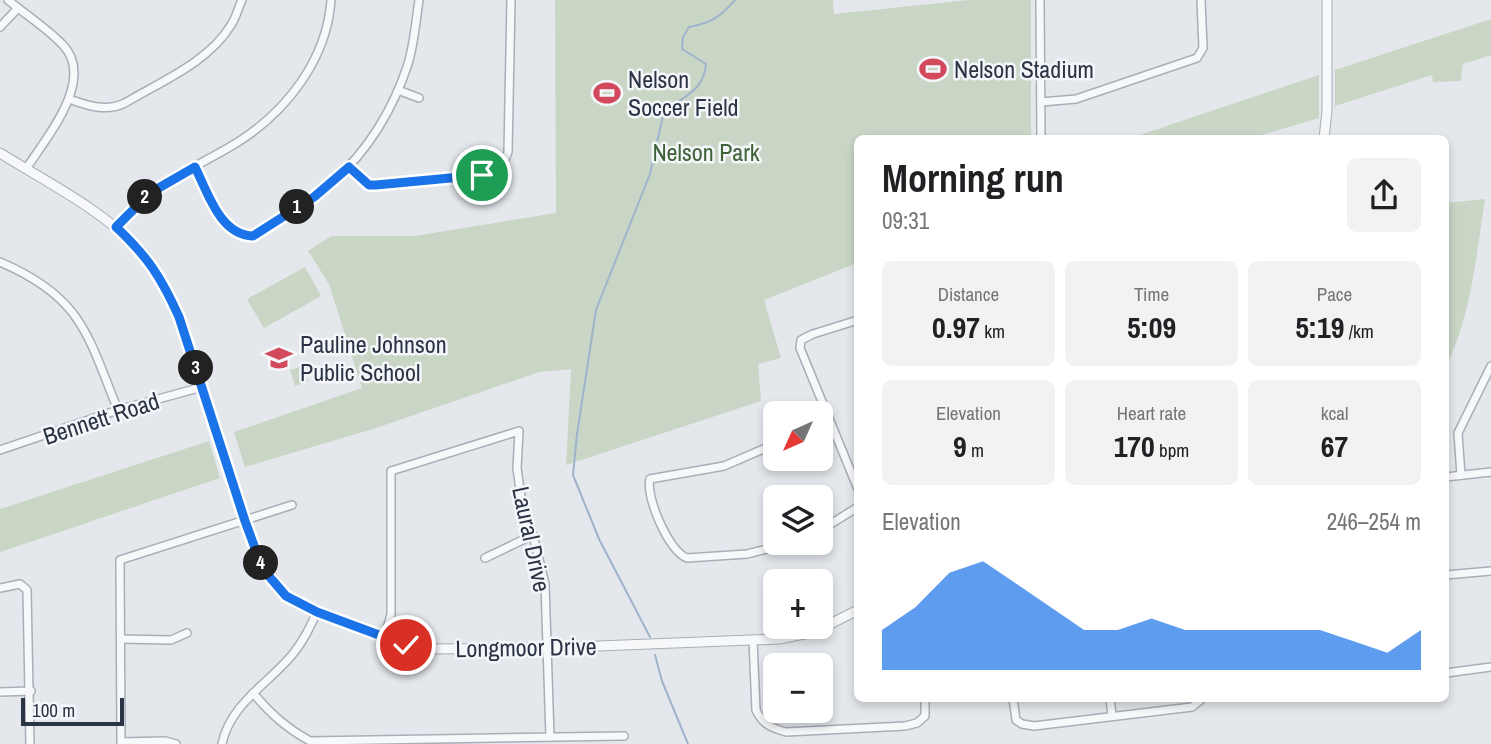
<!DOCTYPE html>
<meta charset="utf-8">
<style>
:root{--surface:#fff;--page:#f2f2f2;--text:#202124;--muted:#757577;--accent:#1a73e8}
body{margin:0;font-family:"Archivo Narrow",sans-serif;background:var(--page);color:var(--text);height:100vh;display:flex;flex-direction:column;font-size:26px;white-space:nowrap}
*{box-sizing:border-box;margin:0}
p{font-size:23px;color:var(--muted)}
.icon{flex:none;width:38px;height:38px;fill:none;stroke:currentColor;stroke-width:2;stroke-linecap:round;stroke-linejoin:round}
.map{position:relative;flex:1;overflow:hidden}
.details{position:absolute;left:854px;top:135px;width:595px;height:567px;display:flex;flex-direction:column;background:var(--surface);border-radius:10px;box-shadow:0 4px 10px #0003}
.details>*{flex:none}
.needle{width:46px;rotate:225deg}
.controls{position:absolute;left:763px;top:401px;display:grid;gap:14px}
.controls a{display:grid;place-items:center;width:70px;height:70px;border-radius:10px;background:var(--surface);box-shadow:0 4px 10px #0003;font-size:35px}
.scale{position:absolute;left:21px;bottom:18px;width:103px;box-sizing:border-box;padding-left:7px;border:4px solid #2b3445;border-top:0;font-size:19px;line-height:24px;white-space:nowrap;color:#2b3445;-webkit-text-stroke:5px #f4f6f9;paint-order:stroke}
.pin{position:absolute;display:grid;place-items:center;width:60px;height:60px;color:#fff;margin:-30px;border:4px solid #fff;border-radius:50%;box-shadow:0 2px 7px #0007}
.km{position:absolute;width:35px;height:35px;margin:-18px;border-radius:50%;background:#222;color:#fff;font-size:19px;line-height:35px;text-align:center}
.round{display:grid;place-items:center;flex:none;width:74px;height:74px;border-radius:10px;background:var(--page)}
.overview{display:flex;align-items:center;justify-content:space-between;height:119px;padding:0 28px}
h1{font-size:38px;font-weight:800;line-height:52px}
.figures{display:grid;grid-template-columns:repeat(3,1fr);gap:10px;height:119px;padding:7px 28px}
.figures div{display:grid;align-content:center;border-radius:10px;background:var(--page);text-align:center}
.figures b{font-size:30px;font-weight:800}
.figures small{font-size:19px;font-weight:400}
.figures p{font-size:19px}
.chart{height:196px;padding:14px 28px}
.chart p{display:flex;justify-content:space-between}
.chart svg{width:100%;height:126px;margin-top:7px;fill:var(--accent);opacity:.7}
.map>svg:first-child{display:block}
</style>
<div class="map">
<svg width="1491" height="744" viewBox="0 0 1491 744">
<rect width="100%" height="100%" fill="#e4e7ec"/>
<!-- green -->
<g fill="#c9d6c5">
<path d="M 555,0 L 833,0 L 834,14 L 969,0 L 1031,0 L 1031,138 L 858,138 L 857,263 L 764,300 L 781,358 L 758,364 L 761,401 L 566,465 L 571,369 L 539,372 L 376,428 L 245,467 L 234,432 L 362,388 L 329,284 L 308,251 L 331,236 L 415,236 L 556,213 Z"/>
<path d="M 1491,19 L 1491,55 L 1463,64 L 1461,81 L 1433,82 L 1432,75 L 1335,106 L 1335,70 Z"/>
<path d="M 1319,75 L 1319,118 L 1251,138 L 1131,138 Z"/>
<path d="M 1485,199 C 1476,254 1472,315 1446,366 L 1446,203 Z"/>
<path d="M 305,267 L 321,296 L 264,328 L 247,299 Z"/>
<path d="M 303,366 L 308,381 L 295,386 L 290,370 Z"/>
<path d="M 209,441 L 220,478 L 0,552 L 0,509 Z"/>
</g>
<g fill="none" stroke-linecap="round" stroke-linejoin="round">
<!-- stream -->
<g stroke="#9fb4cc" stroke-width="2">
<path d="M 650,637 L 599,539 L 573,475 L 577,434 L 596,310 L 650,174 L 664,111 C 683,97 704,91 706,64 L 682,49 L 683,37 L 689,27 C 711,23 720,17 735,0"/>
<path d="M 655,655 L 662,681 L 688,744"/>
</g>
<defs>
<g id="minor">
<path d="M 8,0 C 26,15 47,28 63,45 C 96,80 46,138 26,169"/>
<path d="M 1040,0 L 1041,138"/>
<path d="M 0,27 L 18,8"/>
<path d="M 398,90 L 419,98"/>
<path d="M 69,99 C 88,106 107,112 125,103 C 160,82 209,62 231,25 C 236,18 238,8 242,0"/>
<path d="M 1041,102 L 1076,99 L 1197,58 L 1203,48 L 1201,0"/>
<path d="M 195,167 C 208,193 220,235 253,236 C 280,219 308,202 333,181 C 368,152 394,107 408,64 C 414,44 416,21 419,0"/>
<path d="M 349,167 L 369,185 L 376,185 L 495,175 L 501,168 L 508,152 L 511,0"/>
<path d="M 116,227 C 126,215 137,203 150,193 C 177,174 209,160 238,142 C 287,111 327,59 331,0"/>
<path d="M 0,262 C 82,297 87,334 118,410"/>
<path d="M 858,320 L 813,334 L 801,340 L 800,348 L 858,489"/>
<path d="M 775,444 L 724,466 L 650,479 C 645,496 669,552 687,558 L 747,554 L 795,542"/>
<path d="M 0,450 L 118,410 L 202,387"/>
<path d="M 1461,475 L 1458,433 L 1491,366"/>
<path d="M 1446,477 L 1491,472"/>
<path d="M 821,530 L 858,507"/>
<path d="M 485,558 L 533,535"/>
<path d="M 1446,575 L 1491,571"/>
<path d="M 0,588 L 20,584 L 27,590 L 30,744"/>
<path d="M 385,636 L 391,614 L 391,471 L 519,431 L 517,468 L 522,505 L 533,535 L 545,584 L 550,737"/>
<path d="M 121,639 L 171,640 L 187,633"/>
<path d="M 753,640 L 756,710 C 763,725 772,728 786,732 L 905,726 L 917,723 L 925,716 L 925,698"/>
<path d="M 1446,673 L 1491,667"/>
<path d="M 0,692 L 31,691"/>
<path d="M 253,693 C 270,713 286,728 310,741 L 624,736"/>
<path d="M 1013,698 L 1016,720 L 1022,724 L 1034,726 L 1192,707 L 1203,698"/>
<path d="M 1110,698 L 1112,715"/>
<path d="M 176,744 L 165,741 L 121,742 L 120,560 L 292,505"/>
<path d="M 222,744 C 230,704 268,684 292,655 C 303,642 310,627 317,612"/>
</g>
<g id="tertiary">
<path d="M 1324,138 L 1327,111 L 1327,0"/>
<path d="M 0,153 C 48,183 103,210 142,252 C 158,270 169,295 179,317 L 259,559 L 286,596 L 317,612 L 406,645 L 428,649 L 547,648 L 779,639 L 814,632 L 858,610"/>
</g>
</defs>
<!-- minor casing -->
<use href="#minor" stroke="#a9aeb7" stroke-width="10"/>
<!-- tertiary casing -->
<use href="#tertiary" stroke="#a9aeb7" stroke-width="11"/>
<!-- minor -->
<use href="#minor" stroke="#f7f8fa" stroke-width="7"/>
<!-- tertiary -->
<use href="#tertiary" stroke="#f7f8fa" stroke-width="9"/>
</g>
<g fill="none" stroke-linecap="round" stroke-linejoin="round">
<defs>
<path id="route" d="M 406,645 L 317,612 L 286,596 L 268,575 L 259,559 L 245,521 L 179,317 C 161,277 148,257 116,227 L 150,193 L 195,167 C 208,193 220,235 253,236 L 314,197 L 349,167 L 369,185 L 376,185 L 482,175"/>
</defs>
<!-- route casing -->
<use href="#route" stroke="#fff" stroke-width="14"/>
<!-- route -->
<use href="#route" stroke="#1a73e8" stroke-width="9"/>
</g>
<!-- icons -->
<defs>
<symbol id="stadium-bare" viewBox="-9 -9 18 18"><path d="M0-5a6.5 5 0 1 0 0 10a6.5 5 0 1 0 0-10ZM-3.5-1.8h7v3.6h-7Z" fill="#d1495b" stroke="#f4f6f9" stroke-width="2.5" paint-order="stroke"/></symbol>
<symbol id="school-bare" viewBox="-9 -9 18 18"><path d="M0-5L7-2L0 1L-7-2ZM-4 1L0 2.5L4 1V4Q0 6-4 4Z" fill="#d1495b" stroke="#f4f6f9" stroke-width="2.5" paint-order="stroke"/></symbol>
</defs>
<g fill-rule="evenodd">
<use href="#stadium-bare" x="914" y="50" width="38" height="38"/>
<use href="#stadium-bare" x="588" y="74" width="38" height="38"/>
<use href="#school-bare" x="260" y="339" width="38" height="38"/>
</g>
<g text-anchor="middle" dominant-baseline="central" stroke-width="5" stroke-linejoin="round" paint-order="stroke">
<!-- poi labels -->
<g font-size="24" fill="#2b3445" stroke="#f4f6f9" text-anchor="start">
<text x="954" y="69">Nelson Stadium</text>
<text x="628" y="79">Nelson<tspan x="628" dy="28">Soccer Field</tspan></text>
<text x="300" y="344">Pauline Johnson<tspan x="300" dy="28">Public School</tspan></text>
</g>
<!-- park labels -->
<g font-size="24" fill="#3f6138" stroke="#f4f6f9">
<text x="706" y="152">Nelson Park</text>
</g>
<!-- street labels -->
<g font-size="24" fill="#2b3445" stroke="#f4f6f9">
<text transform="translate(101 418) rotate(-18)">Bennett Road</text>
<text transform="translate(532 539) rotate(78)">Laural Drive</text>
<text transform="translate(526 647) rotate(-1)">Longmoor Drive</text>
</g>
</g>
</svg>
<div class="controls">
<a><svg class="needle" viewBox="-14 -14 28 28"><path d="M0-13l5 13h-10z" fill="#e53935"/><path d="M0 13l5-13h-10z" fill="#757577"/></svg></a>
<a><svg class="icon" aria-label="layers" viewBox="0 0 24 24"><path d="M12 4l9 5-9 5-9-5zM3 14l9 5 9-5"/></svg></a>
<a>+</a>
<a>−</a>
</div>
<div class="scale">100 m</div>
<div class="pin" style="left:482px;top:175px;background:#1e9e55"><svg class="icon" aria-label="arrive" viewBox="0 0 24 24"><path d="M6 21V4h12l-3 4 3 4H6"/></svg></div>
<div class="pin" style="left:406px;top:645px;background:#d93025"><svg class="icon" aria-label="check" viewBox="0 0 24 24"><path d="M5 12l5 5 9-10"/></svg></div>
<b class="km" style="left:297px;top:207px">1</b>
<b class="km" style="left:145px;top:197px">2</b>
<b class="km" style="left:196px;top:368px">3</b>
<b class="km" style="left:261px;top:563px">4</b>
<section class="details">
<div class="overview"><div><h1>Morning run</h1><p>09:31</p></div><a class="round"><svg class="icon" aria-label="share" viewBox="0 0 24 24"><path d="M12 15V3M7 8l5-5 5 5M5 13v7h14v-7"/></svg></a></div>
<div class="figures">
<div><p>Distance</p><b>0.97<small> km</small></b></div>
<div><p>Time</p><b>5:09</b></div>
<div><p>Pace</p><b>5:19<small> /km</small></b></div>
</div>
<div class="figures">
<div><p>Elevation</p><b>9<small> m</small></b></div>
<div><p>Heart rate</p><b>170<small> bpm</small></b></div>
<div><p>kcal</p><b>67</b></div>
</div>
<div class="chart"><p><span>Elevation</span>246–254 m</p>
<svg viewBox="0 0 160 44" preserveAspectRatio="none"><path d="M0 44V30L10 22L20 10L30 6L40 14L50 22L60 30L70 30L80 26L90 30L100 30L110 30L120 30L130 30L140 34L150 38L160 30V44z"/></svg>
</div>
</section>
</div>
